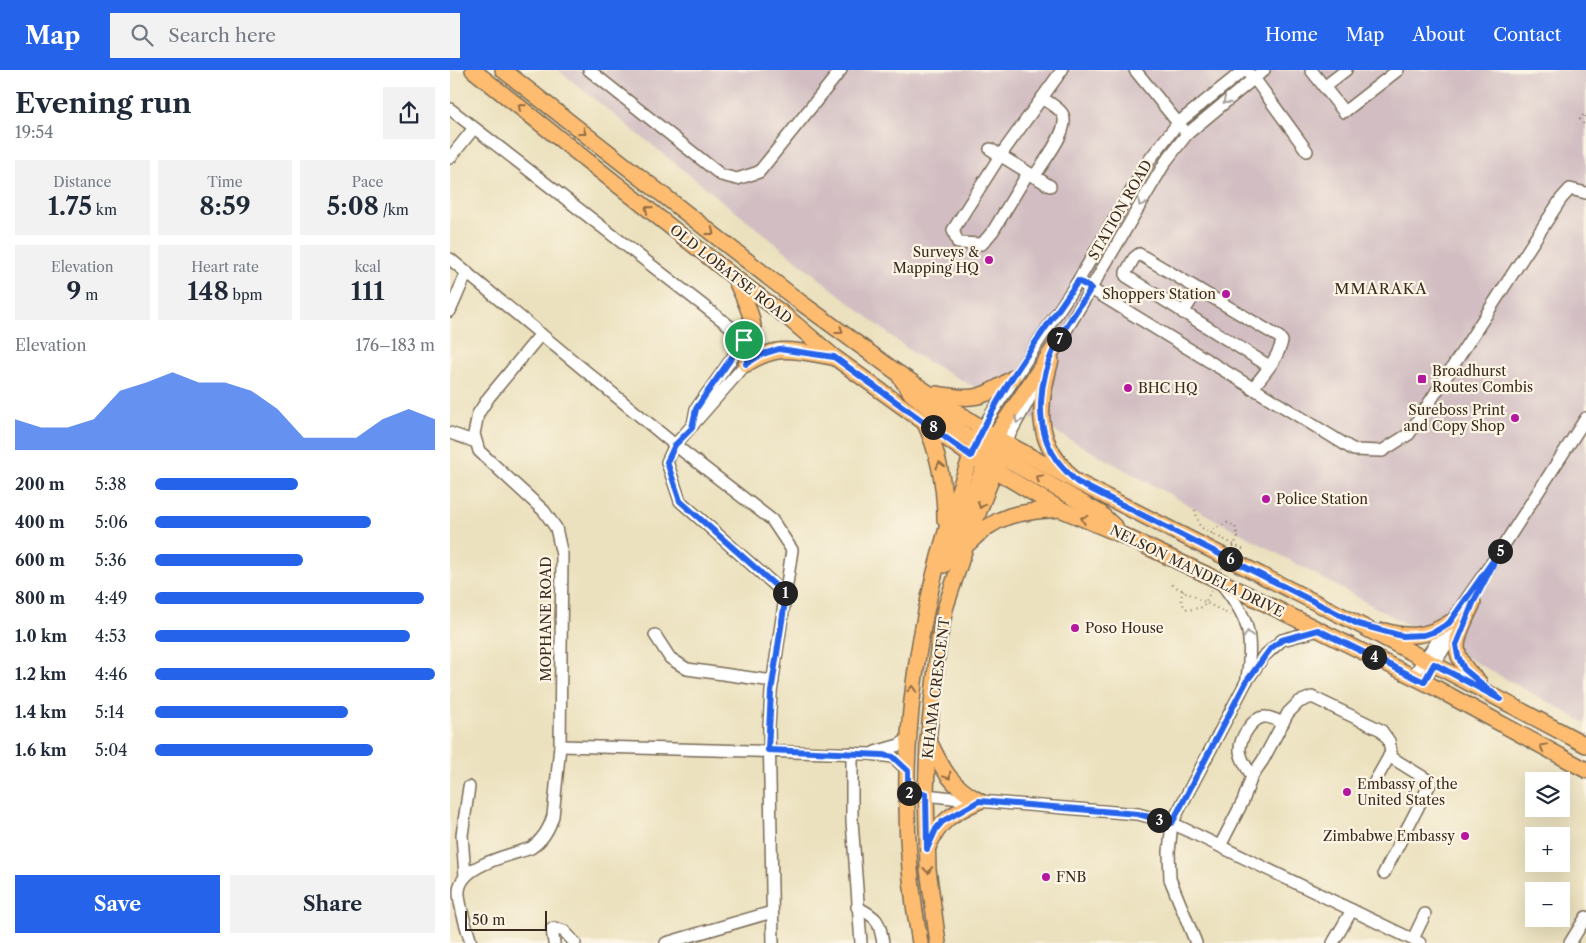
<!DOCTYPE html>
<meta charset="utf-8">
<style>
:root{--surface:#fff;--page:#f2f2f3;--text:#1f2937;--muted:#747a83;--accent:#2563eb}
body{margin:0;font-family:"Libre Caslon Text",serif;background:var(--page);color:var(--text);height:100vh;display:flex;flex-direction:column;font-size:19px;white-space:nowrap}
*{box-sizing:border-box;margin:0}
p{font-size:16px;color:var(--muted)}
.icon{flex:none;width:28px;height:28px;fill:none;stroke:currentColor;stroke-width:2;stroke-linecap:round;stroke-linejoin:round}
.map{position:relative;flex:1;overflow:hidden}
.sheet{display:flex;flex-direction:column;background:var(--surface);width:450px}
.sheet>*{flex:none}
.tools{position:absolute;left:1075px;top:702px;display:grid;gap:10px}
.tools a{display:grid;place-items:center;width:45px;height:45px;border-radius:0px;background:var(--surface);box-shadow:0 5px 20px #0002;font-size:25px}
.scale{position:absolute;left:15px;bottom:12px;width:82px;box-sizing:border-box;padding-left:5px;border:2px solid #3b2a1e;border-top:0;font-size:14px;line-height:18px;white-space:nowrap;color:#3b2a1e;-webkit-text-stroke:4px #fcf5e5;paint-order:stroke}
.pin{position:absolute;display:grid;place-items:center;width:42px;height:42px;color:#fff;margin:-21px;border:2px solid #fff;border-radius:50%;box-shadow:0 1px 5px #0007}
.km{position:absolute;width:25px;height:25px;margin:-12px;border-radius:50%;background:#222;color:#fff;font-size:14px;line-height:25px;text-align:center}
.round{display:grid;place-items:center;flex:none;width:52px;height:52px;border-radius:0px;background:var(--page)}
.headline{display:flex;align-items:center;justify-content:space-between;height:85px;padding:0 15px}
h1{font-size:28px;font-weight:700;line-height:38px}
.figures{display:grid;grid-template-columns:repeat(3,1fr);gap:8px;height:85px;padding:5px 15px}
.figures div{display:grid;align-content:center;border-radius:0px;background:var(--page);text-align:center}
.figures b{font-size:25px;font-weight:700}
.figures small{font-size:14px;font-weight:400}
.figures p{font-size:14px}
.chart{height:140px;padding:10px 15px}
.chart p{display:flex;justify-content:space-between}
.chart svg{width:100%;height:90px;margin-top:5px;fill:var(--accent);opacity:.7}
.action{display:flex;gap:10px;margin-top:auto;padding:10px 15px}
.action a{flex:1;height:58px;border-radius:0px;background:var(--accent);color:#fff;font-size:20px;font-weight:700;line-height:58px;text-align:center}
.action a+a{background:var(--page);color:var(--text)}
ul{padding:0 15px;list-style:none;font-size:16px}
li{display:grid;grid-template-columns:80px 60px 1fr;align-items:center;height:38px}
li i{height:12px;border-radius:6px;background:var(--accent)}
header{display:flex;align-items:center;gap:30px;box-sizing:border-box;height:70px;padding:0 25px;background:var(--accent);color:#fff}
header strong{font-size:24px}
nav{display:flex;gap:28px;margin-inline-start:auto;font-size:18px}
.search{width:350px;height:45px;background:var(--page);display:flex;align-items:center;gap:12px;box-sizing:border-box;padding:0 18px;border-radius:0px;color:var(--muted);font-size:19px}
main{display:flex;flex:1;min-height:0}
.map>svg:first-child{display:block}
</style>
<header>
<strong>Map</strong>
<div class="search"><svg class="icon" aria-label="search" viewBox="0 0 24 24"><circle cx="10" cy="10" r="6"/><path d="M15 15l6 6"/></svg>Search here</div>
<nav><a>Home</a><a>Map</a><a>About</a><a>Contact</a></nav>
</header>
<main>
<section class="sheet">
<div class="headline"><div><h1>Evening run</h1><p>19:54</p></div><a class="round"><svg class="icon" aria-label="share" viewBox="0 0 24 24"><path d="M12 15V3M7 8l5-5 5 5M5 13v7h14v-7"/></svg></a></div>
<div class="figures">
<div><p>Distance</p><b>1.75<small> km</small></b></div>
<div><p>Time</p><b>8:59</b></div>
<div><p>Pace</p><b>5:08<small> /km</small></b></div>
</div>
<div class="figures">
<div><p>Elevation</p><b>9<small> m</small></b></div>
<div><p>Heart rate</p><b>148<small> bpm</small></b></div>
<div><p>kcal</p><b>111</b></div>
</div>
<div class="chart"><p><span>Elevation</span>176–183 m</p>
<svg viewBox="0 0 160 44" preserveAspectRatio="none"><path d="M0 44V29L10 33L20 33L30 29L40 15L50 11L60 6L70 11L80 11L90 15L100 24L110 38L120 38L130 38L140 29L150 24L160 29V44z"/></svg>
</div>
<ul>
<li><b>200 m</b>5:38<i style="width:51%"></i></li>
<li><b>400 m</b>5:06<i style="width:77%"></i></li>
<li><b>600 m</b>5:36<i style="width:53%"></i></li>
<li><b>800 m</b>4:49<i style="width:96%"></i></li>
<li><b>1.0 km</b>4:53<i style="width:91%"></i></li>
<li><b>1.2 km</b>4:46<i style="width:100%"></i></li>
<li><b>1.4 km</b>5:14<i style="width:69%"></i></li>
<li><b>1.6 km</b>5:04<i style="width:78%"></i></li>
</ul>
<div class="action"><a>Save</a><a>Share</a></div>
</section>
<div class="map">
<svg width="1136" height="873" viewBox="0 0 1136 873">
<rect width="100%" height="100%" fill="#fcf5e5"/>
<filter id="ink" filterUnits="userSpaceOnUse"><feTurbulence type="fractalNoise" baseFrequency=".02" numOctaves="2"/><feDisplacementMap in="SourceGraphic" scale="10" xChannelSelector="R" yChannelSelector="G"/><feConvolveMatrix kernelMatrix="1 2 1 2 8 2 1 2 1" color-interpolation-filters="sRGB"/></filter>
<filter id="wash" filterUnits="userSpaceOnUse"><feTurbulence type="fractalNoise" baseFrequency=".0096" numOctaves="4" result="noise"/><feDisplacementMap in="SourceGraphic" scale="20" xChannelSelector="R" yChannelSelector="G"/><feGaussianBlur stdDeviation="1.12" result="paint"/><feColorMatrix in="noise" values="0 0 0 0 0 0 0 0 0 0 0 0 0 0 0 0 0 1.4 0 .05"/><feComposite in="paint" operator="in"/></filter>
<g filter="url(#wash)">
<rect width="100%" height="100%" fill="#ebe1be"/>
<!-- industrial -->
<path fill="#d2bec2" d="M 108,0 L 1136,0 L 1136,653 L 464,284 Z"/>
</g>
<g filter="url(#ink)">
<g fill="none" stroke-linecap="round" stroke-linejoin="round">
<defs>
<g id="minor">
<path d="M 139,0 L 271,105 L 287,109 L 309,102 L 391,0"/>
<path d="M 685,0 L 733,59"/>
<path d="M 861,0 L 894,42 L 948,0"/>
<path d="M 798,3 L 804,8 L 857,81"/>
<path d="M 874,17 L 896,0"/>
<path d="M 0,39 L 286,261 L 302,279"/>
<path d="M 540,79 L 600,116"/>
<path d="M 0,88 L 24,58"/>
<path d="M 578,103 L 543,161 L 532,174 L 508,173 L 503,160 L 550,86 L 612,0"/>
<path d="M 584,107 C 592,93 624,56 611,42 C 606,36 598,32 592,28"/>
<path d="M 0,189 L 225,375 L 322,450 L 342,480 L 321,622 L 319,656 L 323,873"/>
<path d="M 628,211 L 904,380 L 932,381 L 959,364 L 1111,129 L 1120,119 L 1136,123"/>
<path d="M 0,241 L 17,202"/>
<path d="M 733,243 L 748,219"/>
<path d="M 604,281 L 716,91 L 737,64 L 814,0"/>
<path d="M 296,294 L 225,375 L 217,392 L 230,431 L 336,525"/>
<path d="M 802,319 C 813,305 828,289 832,271 L 829,267 L 689,184 L 684,188 L 676,202 L 676,206 L 819,296"/>
<path d="M 243,355 L 246,339 L 295,270"/>
<path d="M 532,358 L 628,211 L 700,89 L 728,53 L 794,0"/>
<path d="M 0,363 L 26,372"/>
<path d="M 555,373 L 588,313"/>
<path d="M 770,512 C 798,546 804,564 797,608"/>
<path d="M 205,565 L 220,588 L 237,599 L 323,611"/>
<path d="M 963,606 L 1050,481 L 1136,348"/>
<path d="M 974,611 L 1009,554"/>
<path d="M 110,676 L 420,684 L 443,687 L 458,701"/>
<path d="M 425,682 L 449,675 L 460,668"/>
<path d="M 402,683 L 402,751 L 411,873"/>
<path d="M 802,706 C 797,698 791,690 790,681 C 789,669 802,648 814,647 C 820,646 828,651 833,653"/>
<path d="M 458,723 L 529,731 L 688,744 L 722,753 L 970,873"/>
<path d="M 770,776 L 793,731 L 802,706 L 813,690 L 838,643 L 849,632 L 862,627 L 931,660 L 939,671 L 941,683 L 923,715"/>
<path d="M 934,803 L 981,712 L 939,686"/>
<path d="M 15,806 L 12,765 L 19,717"/>
<path d="M 407,837 C 428,848 429,850 433,873"/>
<path d="M 963,869 L 975,844"/>
<path d="M 21,873 C 17,858 10,840 9,824 C 7,795 59,786 81,778 C 93,770 99,760 103,746 L 110,676 L 112,485 L 106,458 L 94,441 L 29,381 L 24,364 L 28,344 L 39,327 L 91,264"/>
<path d="M 104,873 L 102,859 L 104,858 L 114,861 L 125,873"/>
<path d="M 216,873 L 322,842"/>
<path d="M 746,873 L 720,809 L 719,782 L 722,753 L 796,612 L 813,587 L 832,570 L 869,560"/>
<path d="M 883,873 L 902,840"/>
<path d="M 1120,873 L 1136,847"/>
</g>
<g id="major">
<path d="M 23,0 L 285,208 L 337,247 L 384,287 L 521,386 L 610,439 L 672,465 L 768,510 L 982,616 L 1136,700"/>
<path d="M 53,0 L 350,232 L 445,301 L 545,367 L 627,412 L 908,554 L 1136,675"/>
<path d="M 286,211 C 301,244 311,258 296,294"/>
<path d="M 601,290 C 589,334 583,367 618,403"/>
<path d="M 296,294 C 330,273 345,281 383,287"/>
<path d="M 450,307 L 461,323 L 532,379"/>
<path d="M 486,324 C 524,330 530,330 563,308"/>
<path d="M 474,351 C 489,383 495,414 495,450"/>
<path d="M 539,375 L 606,275"/>
<path d="M 543,379 L 550,386 L 650,443 L 666,458"/>
<path d="M 519,473 C 548,443 570,442 610,439"/>
<path d="M 494,495 L 535,394 L 540,385"/>
<path d="M 1023,533 C 1007,568 995,582 1029,612"/>
<path d="M 934,561 C 959,568 977,567 999,553"/>
<path d="M 479,671 C 493,700 500,715 529,731"/>
<path d="M 478,777 C 490,750 503,743 529,731"/>
<path d="M 470,873 C 438,698 466,522 532,358"/>
<path d="M 488,873 L 478,799 L 476,724 L 478,670 L 489,570 L 495,539 L 516,475 L 555,373"/>
</g>
</defs>
<!-- minor casing -->
<use href="#minor" stroke="#796a56" stroke-width="14"/>
<!-- major casing -->
<use href="#major" stroke="#796a56" stroke-width="18"/>
<!-- path -->
<g stroke="#796a56" stroke-width="2" stroke-dasharray="1 4" stroke-linecap="butt">
<path d="M 1136,47 L 1134,44 L 1130,49 L 1136,57"/>
<path d="M 745,440 L 750,457 L 796,481"/>
<path d="M 722,515 L 780,545"/>
</g>
<!-- minor -->
<use href="#minor" stroke="#fff" stroke-width="11"/>
<!-- major -->
<use href="#major" stroke="#fdbc6f" stroke-width="15"/>
<!-- path-bridge -->
<path stroke="#796a56" stroke-width="2" stroke-dasharray="1 4" stroke-linecap="butt" d="M 733,520 C 730,529 731,534 738,540 L 753,537 L 788,467 L 785,456 L 777,453 L 764,459 L 764,465"/>
</g>
<!-- one-way arrows -->
<defs><path id="oneway-chevron" d="M-2-3.5L2.5 0L-2 3.5" fill="none" stroke-width="1.6" stroke-linecap="round" stroke-linejoin="round" transform="scale(1.25)"/></defs>
<g stroke="#a79f9a">
<use href="#oneway-chevron" transform="translate(776 31) rotate(140)"/>
<use href="#oneway-chevron" transform="translate(691 133) rotate(121)"/>
<use href="#oneway-chevron" transform="translate(568 350) rotate(119)"/>
<use href="#oneway-chevron" transform="translate(798 564) rotate(-99)"/>
</g>
<g stroke="#926c42">
<use href="#oneway-chevron" transform="translate(71 37) rotate(-141)"/>
<use href="#oneway-chevron" transform="translate(133 62) rotate(38)"/>
<use href="#oneway-chevron" transform="translate(198 139) rotate(-141)"/>
<use href="#oneway-chevron" transform="translate(261 162) rotate(38)"/>
<use href="#oneway-chevron" transform="translate(390 261) rotate(36)"/>
<use href="#oneway-chevron" transform="translate(490 395) rotate(-103)"/>
<use href="#oneway-chevron" transform="translate(589 408) rotate(-150)"/>
<use href="#oneway-chevron" transform="translate(531 435) rotate(110)"/>
<use href="#oneway-chevron" transform="translate(634 449) rotate(-158)"/>
<use href="#oneway-chevron" transform="translate(462 619) rotate(-86)"/>
<use href="#oneway-chevron" transform="translate(1093 677) rotate(-151)"/>
<use href="#oneway-chevron" transform="translate(498 706) rotate(56)"/>
<use href="#oneway-chevron" transform="translate(478 800) rotate(84)"/>
</g>
</g>
<g fill="none" stroke-linecap="round" stroke-linejoin="round" filter="url(#ink)">
<defs>
<path id="route" d="M 628,211 L 641,218 C 630,237 616,255 606,274 C 589,310 583,355 606,389 C 612,398 620,405 627,412 L 908,554 L 952,566 L 974,565 L 986,561 L 999,553 L 1050,481 L 1023,533 L 1006,575 L 1008,586 L 1014,599 L 1050,629 L 984,594 L 974,612 L 868,560 L 832,570 L 821,578 L 796,612 L 722,753 L 688,744 L 529,731 L 492,752 L 486,759 L 477,779 L 476,724 L 458,722 L 458,701 L 443,687 L 433,685 L 318,680 L 321,622 L 336,525 L 230,431 L 217,392 L 225,375 L 242,358 L 246,339 L 254,327 L 294,270 L 302,279 L 296,294 L 310,285 L 329,279 L 384,287 L 521,386 C 546,323 590,267 628,211 Z"/>
</defs>
<!-- route casing -->
<use href="#route" stroke="#fff" stroke-width="10"/>
<!-- route -->
<use href="#route" stroke="#2563eb" stroke-width="6"/>
</g>
<!-- markers -->
<g fill="#b5179e" stroke="#fcf5e5" stroke-width="2">
<circle cx="539" cy="190" r="5"/>
<circle cx="776" cy="224" r="5"/>
<rect x="967" y="304" width="10" height="10" rx="2.5"/>
<circle cx="678" cy="318" r="5"/>
<circle cx="1065" cy="348" r="5"/>
<circle cx="816" cy="429" r="5"/>
<circle cx="625" cy="558" r="5"/>
<circle cx="897" cy="722" r="5"/>
<circle cx="1015" cy="766" r="5"/>
<circle cx="596" cy="807" r="5"/>
</g>
<g text-anchor="middle" dominant-baseline="central" stroke-width="4.5" stroke-linejoin="round" paint-order="stroke">
<!-- street labels -->
<g font-size="14" fill="#3b2a1e" stroke="#fcf5e5">
<text transform="translate(670 140) rotate(-60)">STATION ROAD</text>
<text transform="translate(281 204) rotate(38)">OLD LOBATSE ROAD</text>
<text transform="translate(747 501) rotate(26)">NELSON MANDELA DRIVE</text>
<text transform="translate(96 549) rotate(-90)">MOPHANE ROAD</text>
<text transform="translate(486 618) rotate(-83)">KHAMA CRESCENT</text>
</g>
<!-- poi labels -->
<g font-size="14" fill="#3b2a1e" stroke="#fcf5e5" text-anchor="start">
<text x="529" y="182" text-anchor="end">Surveys &amp;<tspan x="529" dy="16">Mapping HQ</tspan></text>
<text x="766" y="224" text-anchor="end">Shoppers Station</text>
<text x="982" y="301">Broadhurst<tspan x="982" dy="16">Routes Combis</tspan></text>
<text x="688" y="318">BHC HQ</text>
<text x="1055" y="340" text-anchor="end">Sureboss Print<tspan x="1055" dy="16">and Copy Shop</tspan></text>
<text x="826" y="429">Police Station</text>
<text x="635" y="558">Poso House</text>
<text x="907" y="714">Embassy of the<tspan x="907" dy="16">United States</tspan></text>
<text x="1005" y="766" text-anchor="end">Zimbabwe Embassy</text>
<text x="606" y="807">FNB</text>
</g>
<!-- neighbourhood labels -->
<g font-size="15" letter-spacing="1" fill="#3b2a1e" stroke="#fcf5e5">
<text x="931" y="218">MMARAKA</text>
</g>
</g>
</svg>
<div class="tools">
<a><svg class="icon" aria-label="layers" viewBox="0 0 24 24"><path d="M12 4l9 5-9 5-9-5zM3 14l9 5 9-5"/></svg></a>
<a>+</a>
<a>−</a>
</div>
<div class="scale">50 m</div>
<div class="pin" style="left:294px;top:270px;background:#1e9e55"><svg class="icon" aria-label="arrive" viewBox="0 0 24 24"><path d="M6 21V4h12l-3 4 3 4H6"/></svg></div>
<b class="km" style="left:335px;top:523px">1</b>
<b class="km" style="left:459px;top:723px">2</b>
<b class="km" style="left:709px;top:750px">3</b>
<b class="km" style="left:924px;top:587px">4</b>
<b class="km" style="left:1050px;top:481px">5</b>
<b class="km" style="left:780px;top:489px">6</b>
<b class="km" style="left:609px;top:269px">7</b>
<b class="km" style="left:483px;top:357px">8</b>
</div>
</main>
